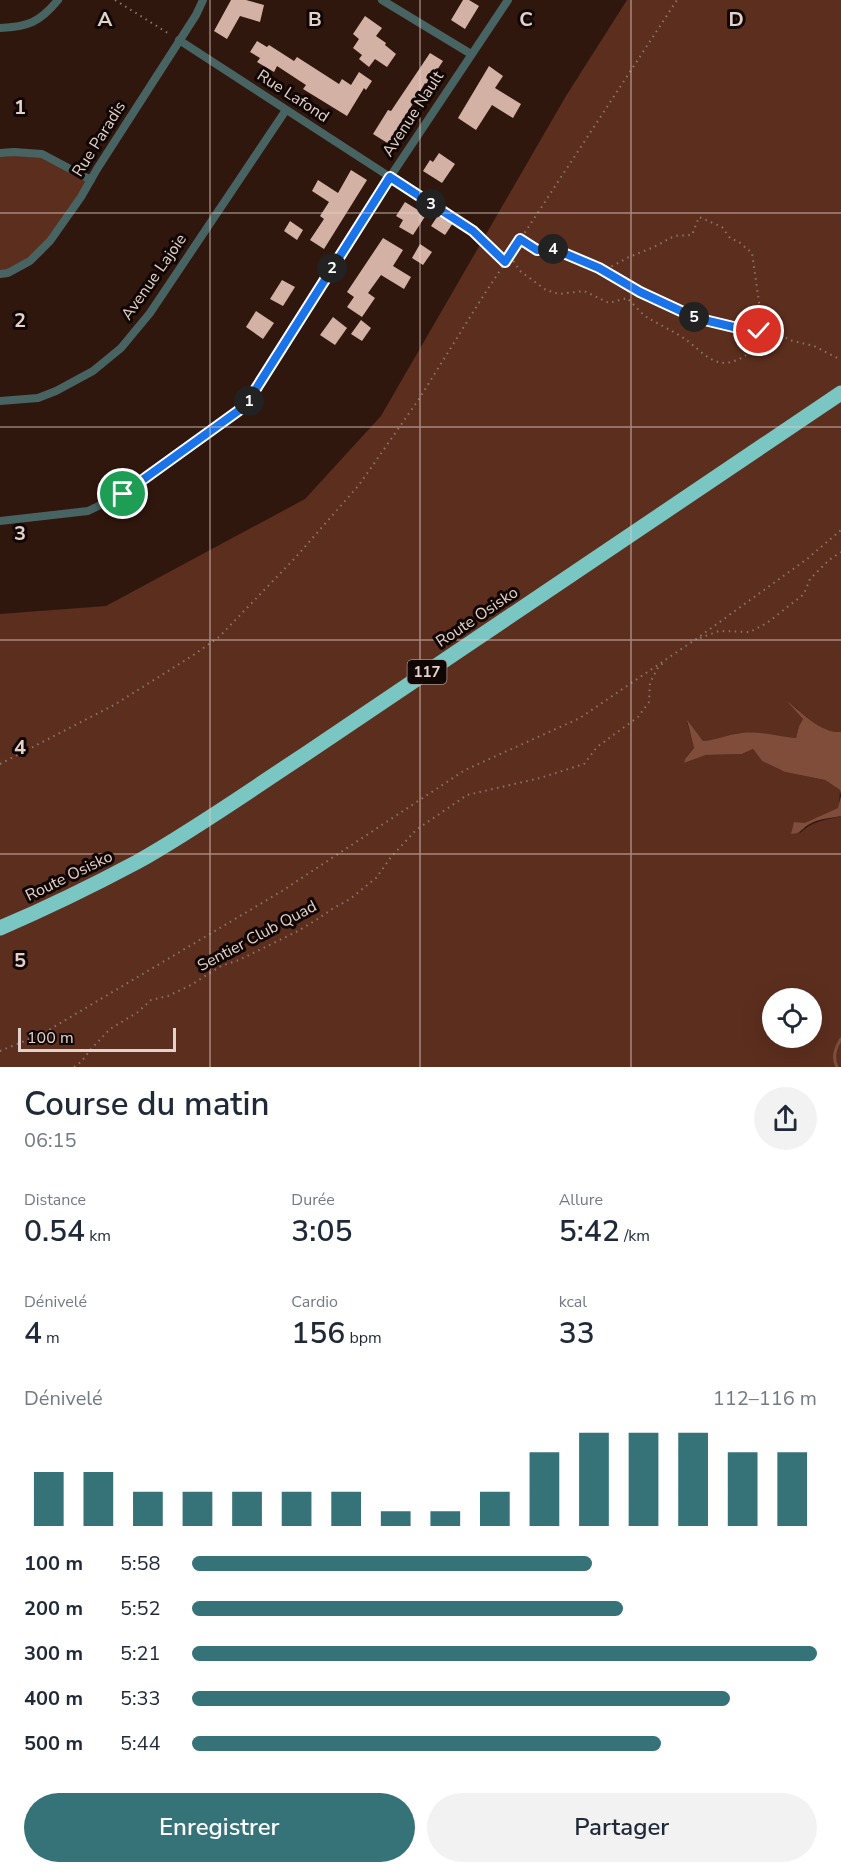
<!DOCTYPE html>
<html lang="fr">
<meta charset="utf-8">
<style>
:root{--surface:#fff;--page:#f2f2f3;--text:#1f2937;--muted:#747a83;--accent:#367379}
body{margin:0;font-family:"Nunito Sans",sans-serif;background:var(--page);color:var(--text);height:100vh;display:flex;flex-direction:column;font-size:22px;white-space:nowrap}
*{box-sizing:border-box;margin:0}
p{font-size:20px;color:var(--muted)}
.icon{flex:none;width:33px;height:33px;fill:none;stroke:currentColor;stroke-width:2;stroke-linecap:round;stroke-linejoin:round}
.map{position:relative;height:1067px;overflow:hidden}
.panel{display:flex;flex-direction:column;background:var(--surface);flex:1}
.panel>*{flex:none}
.tools{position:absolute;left:762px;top:988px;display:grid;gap:12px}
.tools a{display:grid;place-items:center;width:60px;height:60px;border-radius:50%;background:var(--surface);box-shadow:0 6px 24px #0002;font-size:30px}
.scale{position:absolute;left:18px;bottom:15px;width:158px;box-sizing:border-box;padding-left:6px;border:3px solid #e3d1cb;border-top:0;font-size:16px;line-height:21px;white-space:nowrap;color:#e3d1cb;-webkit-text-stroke:4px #100604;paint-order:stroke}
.pin{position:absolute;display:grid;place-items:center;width:51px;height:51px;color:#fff;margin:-26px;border:3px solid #fff;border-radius:50%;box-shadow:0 2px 6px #0007}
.km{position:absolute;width:30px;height:30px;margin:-15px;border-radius:50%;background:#222;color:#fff;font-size:16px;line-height:30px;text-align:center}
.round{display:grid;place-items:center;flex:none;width:63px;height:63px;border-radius:32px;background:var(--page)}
.overview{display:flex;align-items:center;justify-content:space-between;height:102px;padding:0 24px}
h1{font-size:33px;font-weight:600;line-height:45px}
.stats{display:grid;grid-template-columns:repeat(3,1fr);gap:9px;height:102px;padding:6px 24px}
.stats div{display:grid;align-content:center}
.stats b{font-size:30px;font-weight:600}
.stats small{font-size:16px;font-weight:400}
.stats p{font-size:16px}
.chart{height:168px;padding:12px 24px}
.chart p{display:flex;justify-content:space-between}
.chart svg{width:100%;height:108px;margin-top:6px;stroke:var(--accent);stroke-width:6}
.action{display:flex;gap:12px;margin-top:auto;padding:12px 24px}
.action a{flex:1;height:69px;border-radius:36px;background:var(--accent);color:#fff;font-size:24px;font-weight:600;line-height:69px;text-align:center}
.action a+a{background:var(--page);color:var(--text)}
ul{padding:0 24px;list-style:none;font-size:20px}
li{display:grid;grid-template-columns:96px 72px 1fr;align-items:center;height:45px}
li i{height:15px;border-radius:8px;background:var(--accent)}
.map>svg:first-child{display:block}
</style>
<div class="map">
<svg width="841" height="1067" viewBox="0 0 841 1067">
<rect width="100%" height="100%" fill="#30170e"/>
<!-- green -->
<g fill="#5c2e1e" fill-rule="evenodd">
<path d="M 627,0 L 841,0 L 841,732 C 821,733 805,715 790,703 L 803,719 L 799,726 L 796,738 L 738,733 L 716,740 L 703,741 L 687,722 L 694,748 L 685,759 L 684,763 L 706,755 L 742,754 L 753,749 L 762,761 L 785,772 L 825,780 L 840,790 L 839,808 L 805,824 L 794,822 L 800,833 C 812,821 825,820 841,816 L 841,1067 L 0,1067 L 0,614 L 106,606 L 305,499 L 381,416 L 566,96 ZM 772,999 L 812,999 L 812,1038 L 772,1038 Z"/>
<path d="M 0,153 L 42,154 L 91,180 L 81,197 L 30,261 L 0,274 Z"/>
</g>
<!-- water -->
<g fill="#814d3b">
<path d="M 787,701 C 803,713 820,733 841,732 L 841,795 L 840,790 L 825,780 L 785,772 L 762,761 L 753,749 L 742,754 L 706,755 L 684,763 L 685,759 L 694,748 L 687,720 L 703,741 C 718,740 729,734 742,733 C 760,731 777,736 796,738 L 799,726 L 803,719 Z"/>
<path d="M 841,796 L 841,816 C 830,818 817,819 808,825 C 800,830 802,833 791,834 L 794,822 L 805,823 L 838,808 Z"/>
</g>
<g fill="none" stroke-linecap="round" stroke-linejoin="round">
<!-- stream -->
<path stroke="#814d3b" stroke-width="3" d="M 837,1067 C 832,1057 835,1048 841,1039"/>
</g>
<!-- building -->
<g fill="#d4b1a5">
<path d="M 231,0 L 246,0 L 264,5 L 260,22 L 240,16 L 227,39 L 214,31 Z"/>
<path d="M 463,0 L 469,0 L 479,6 L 465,29 L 451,20 Z"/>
<path d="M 365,16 L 382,28 L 376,36 L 386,43 L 385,45 L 396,54 L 387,67 L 375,59 L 369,67 L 359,59 L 362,55 L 353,48 L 359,39 L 353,34 Z"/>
<path d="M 257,41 L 267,47 L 269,45 L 294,61 L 297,57 L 339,84 L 342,79 L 351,85 L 359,72 L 372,81 L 366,90 L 364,88 L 347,116 L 303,89 L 306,85 L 277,66 L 274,72 L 257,62 L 260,58 L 250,52 Z"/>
<path d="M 430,53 L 443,61 L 427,85 L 425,83 L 389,144 L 373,134 L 388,110 L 391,111 Z"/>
<path d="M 489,66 L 503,76 L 495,88 L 521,104 L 513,118 L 492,105 L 476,130 L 458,118 Z"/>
<path d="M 439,153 L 455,164 L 442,183 L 423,171 L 430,160 L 433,162 Z"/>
<path d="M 351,170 L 367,180 L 324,249 L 310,240 L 324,219 L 320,216 L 329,202 L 312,191 L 318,180 L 338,193 Z"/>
<path d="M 405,202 L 426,215 L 413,235 L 399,227 L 403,220 L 396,216 Z"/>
<path d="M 439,214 L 453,223 L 445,235 L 431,226 Z"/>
<path d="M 290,221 L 303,230 L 297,240 L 284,231 Z"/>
<path d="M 383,238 L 403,250 L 393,266 L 411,277 L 404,289 L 381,275 L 368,293 L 375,298 L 362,317 L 347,307 L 354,297 L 347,292 Z"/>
<path d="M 420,244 L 432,252 L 423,265 L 412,258 Z"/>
<path d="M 282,280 L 295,287 L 283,306 L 270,299 Z"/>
<path d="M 256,311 L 274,323 L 263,339 L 246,327 Z"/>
<path d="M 333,317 L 347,328 L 335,345 L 320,335 Z"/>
<path d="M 361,320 L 371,328 L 362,341 L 351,334 Z"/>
</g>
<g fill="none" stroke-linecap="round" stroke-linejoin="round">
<!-- path -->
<g stroke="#8a756d" stroke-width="2" stroke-dasharray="1.5 4.5" stroke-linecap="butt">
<path d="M 115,0 L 171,35"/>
<path d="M 397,182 L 473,231 L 505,262"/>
<path d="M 520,239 L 537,250 L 554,249 L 599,269 L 640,292 L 696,318 L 742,329 L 781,334 L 789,340 L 814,346 L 841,360"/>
<path d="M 510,256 L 520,271 L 546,290 L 559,294 L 584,291 L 609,303 L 627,298 C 634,304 640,313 648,318 C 660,325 673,331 685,339 C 697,347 709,363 725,363 C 739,362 752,352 761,342 L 759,331 L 760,309 L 752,253 L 739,242 L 730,238 L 722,227 L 699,217 L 692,235 L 674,236 L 654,247 L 629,257 L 603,271"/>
<path d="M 700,638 L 719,631 L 750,632 L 767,623 L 804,594 L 810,579 L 829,560 L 841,552"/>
<path d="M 0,764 L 114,705 L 192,656 L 219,637 L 295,558 L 359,485 L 419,399 L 480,301 L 677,0"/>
<path d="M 0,1051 L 42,1034 L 282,891 L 465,770 L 580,718 L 696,639 L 807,559 L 841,530"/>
<path d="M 74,1067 L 81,1062 L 91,1049 L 110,1029 L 138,1012 L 151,1000 L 168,996 L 191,985 L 221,966 L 239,960 L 298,931 L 316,920 L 332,909 L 350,899 L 376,878 L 391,857 L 416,830 L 467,795 L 540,778 L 584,764 L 597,747 L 638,717 L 649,702 L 650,683 L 657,669 L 664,662"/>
</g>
<!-- street -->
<g stroke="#476463" stroke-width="8">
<path d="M 382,0 L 471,54"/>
<path d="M 0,28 C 28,27 40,22 58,0"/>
<path d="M 179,40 L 390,177"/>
<path d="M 0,153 L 14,152 L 42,154 L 91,180"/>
<path d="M 0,274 L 8,273 L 30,261 L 50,241 L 81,197 L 97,169 L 196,15 L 203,0"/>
<path d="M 0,401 L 38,398 L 56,391 L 93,371 L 121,348 L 150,313 L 286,110"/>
<path d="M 0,521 L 88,511 L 123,494 L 245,406 L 390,177 L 508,0"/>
</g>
<!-- highway -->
<path stroke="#7ac6c3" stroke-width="15" d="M 0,928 C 47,908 92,886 137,862 C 194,830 249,791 304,755 L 841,393"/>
</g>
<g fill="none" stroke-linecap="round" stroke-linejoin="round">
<defs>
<path id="route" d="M 123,494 L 245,406 L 390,177 L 473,231 L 505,262 L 520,239 L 537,250 L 554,249 L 599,268 L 640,292 L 696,318 L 742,329 L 759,331"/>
</defs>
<!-- route casing -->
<use href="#route" stroke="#fff" stroke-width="12"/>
<!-- route -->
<use href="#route" stroke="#1a73e8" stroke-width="8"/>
</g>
<!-- grid -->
<path fill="none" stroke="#e3d1cb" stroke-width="1.5" stroke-opacity="0.55" d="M 210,0 L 210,1067M 420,0 L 420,1067M 631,0 L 631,1067M 0,213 L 841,213M 0,427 L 841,427M 0,640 L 841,640M 0,854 L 841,854"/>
<g text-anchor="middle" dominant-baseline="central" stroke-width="6" stroke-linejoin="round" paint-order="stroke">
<!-- shield labels -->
<rect fill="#100604" stroke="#a4948f" stroke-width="1.5" x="407.5" y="660" width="39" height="24" rx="4.5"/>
<g font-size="15" font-weight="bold" fill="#e3d1cb">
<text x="427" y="672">117</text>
</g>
<!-- street labels -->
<g font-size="16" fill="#e3d1cb" stroke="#100604">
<text transform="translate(293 96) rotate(33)">Rue Lafond</text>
<text transform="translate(413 114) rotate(-57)">Avenue Nault</text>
<text transform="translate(99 139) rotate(-58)">Rue Paradis</text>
<text transform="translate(154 277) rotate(-55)">Avenue Lajoie</text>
<text transform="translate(477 617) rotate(-34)">Route Osisko</text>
<text transform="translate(69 876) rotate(-26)">Route Osisko</text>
<text transform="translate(257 936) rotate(-28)">Sentier Club Quad</text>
</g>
</g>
<g font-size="20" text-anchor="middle" font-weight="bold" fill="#e3d1cb" stroke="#100604" stroke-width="6" stroke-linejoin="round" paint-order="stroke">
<text x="105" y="26">A</text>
<text x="315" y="26">B</text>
<text x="526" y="26">C</text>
<text x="736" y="26">D</text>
<text x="20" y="114">1</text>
<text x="20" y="327">2</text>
<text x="20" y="540">3</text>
<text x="20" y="754">4</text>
<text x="20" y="967">5</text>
</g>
</svg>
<div class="tools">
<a><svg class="icon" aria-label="locate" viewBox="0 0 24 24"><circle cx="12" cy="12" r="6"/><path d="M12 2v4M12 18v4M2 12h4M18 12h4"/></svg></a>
</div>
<div class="scale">100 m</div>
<div class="pin" style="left:123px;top:494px;background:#1e9e55"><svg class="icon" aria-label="arrive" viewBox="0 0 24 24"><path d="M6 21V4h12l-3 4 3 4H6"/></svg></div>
<div class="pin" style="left:759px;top:331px;background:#d93025"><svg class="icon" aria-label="check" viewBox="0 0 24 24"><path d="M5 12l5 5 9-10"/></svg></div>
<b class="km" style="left:249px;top:401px">1</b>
<b class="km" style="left:332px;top:268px">2</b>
<b class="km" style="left:431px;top:204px">3</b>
<b class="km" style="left:553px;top:249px">4</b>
<b class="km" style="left:694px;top:317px">5</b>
</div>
<section class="panel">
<div class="overview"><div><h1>Course du matin</h1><p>06:15</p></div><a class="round"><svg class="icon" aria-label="share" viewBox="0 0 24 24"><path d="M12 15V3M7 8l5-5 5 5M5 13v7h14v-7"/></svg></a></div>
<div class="stats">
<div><p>Distance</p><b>0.54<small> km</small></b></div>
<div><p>Durée</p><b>3:05</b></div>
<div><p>Allure</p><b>5:42<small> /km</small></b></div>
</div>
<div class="stats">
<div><p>Dénivelé</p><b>4<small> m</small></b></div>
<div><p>Cardio</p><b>156<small> bpm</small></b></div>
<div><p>kcal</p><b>33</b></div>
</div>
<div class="chart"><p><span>Dénivelé</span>112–116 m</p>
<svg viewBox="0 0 160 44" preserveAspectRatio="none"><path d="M5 44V22M15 44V22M25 44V30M35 44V30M45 44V30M55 44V30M65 44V30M75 44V38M85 44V38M95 44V30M105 44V14M115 44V6M125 44V6M135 44V6M145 44V14M155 44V14"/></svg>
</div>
<ul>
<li><b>100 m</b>5:58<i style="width:64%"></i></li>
<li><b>200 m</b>5:52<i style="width:69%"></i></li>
<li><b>300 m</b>5:21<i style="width:100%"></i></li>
<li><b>400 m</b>5:33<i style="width:86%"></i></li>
<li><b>500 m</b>5:44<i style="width:75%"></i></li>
</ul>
<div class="action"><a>Enregistrer</a><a>Partager</a></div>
</section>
